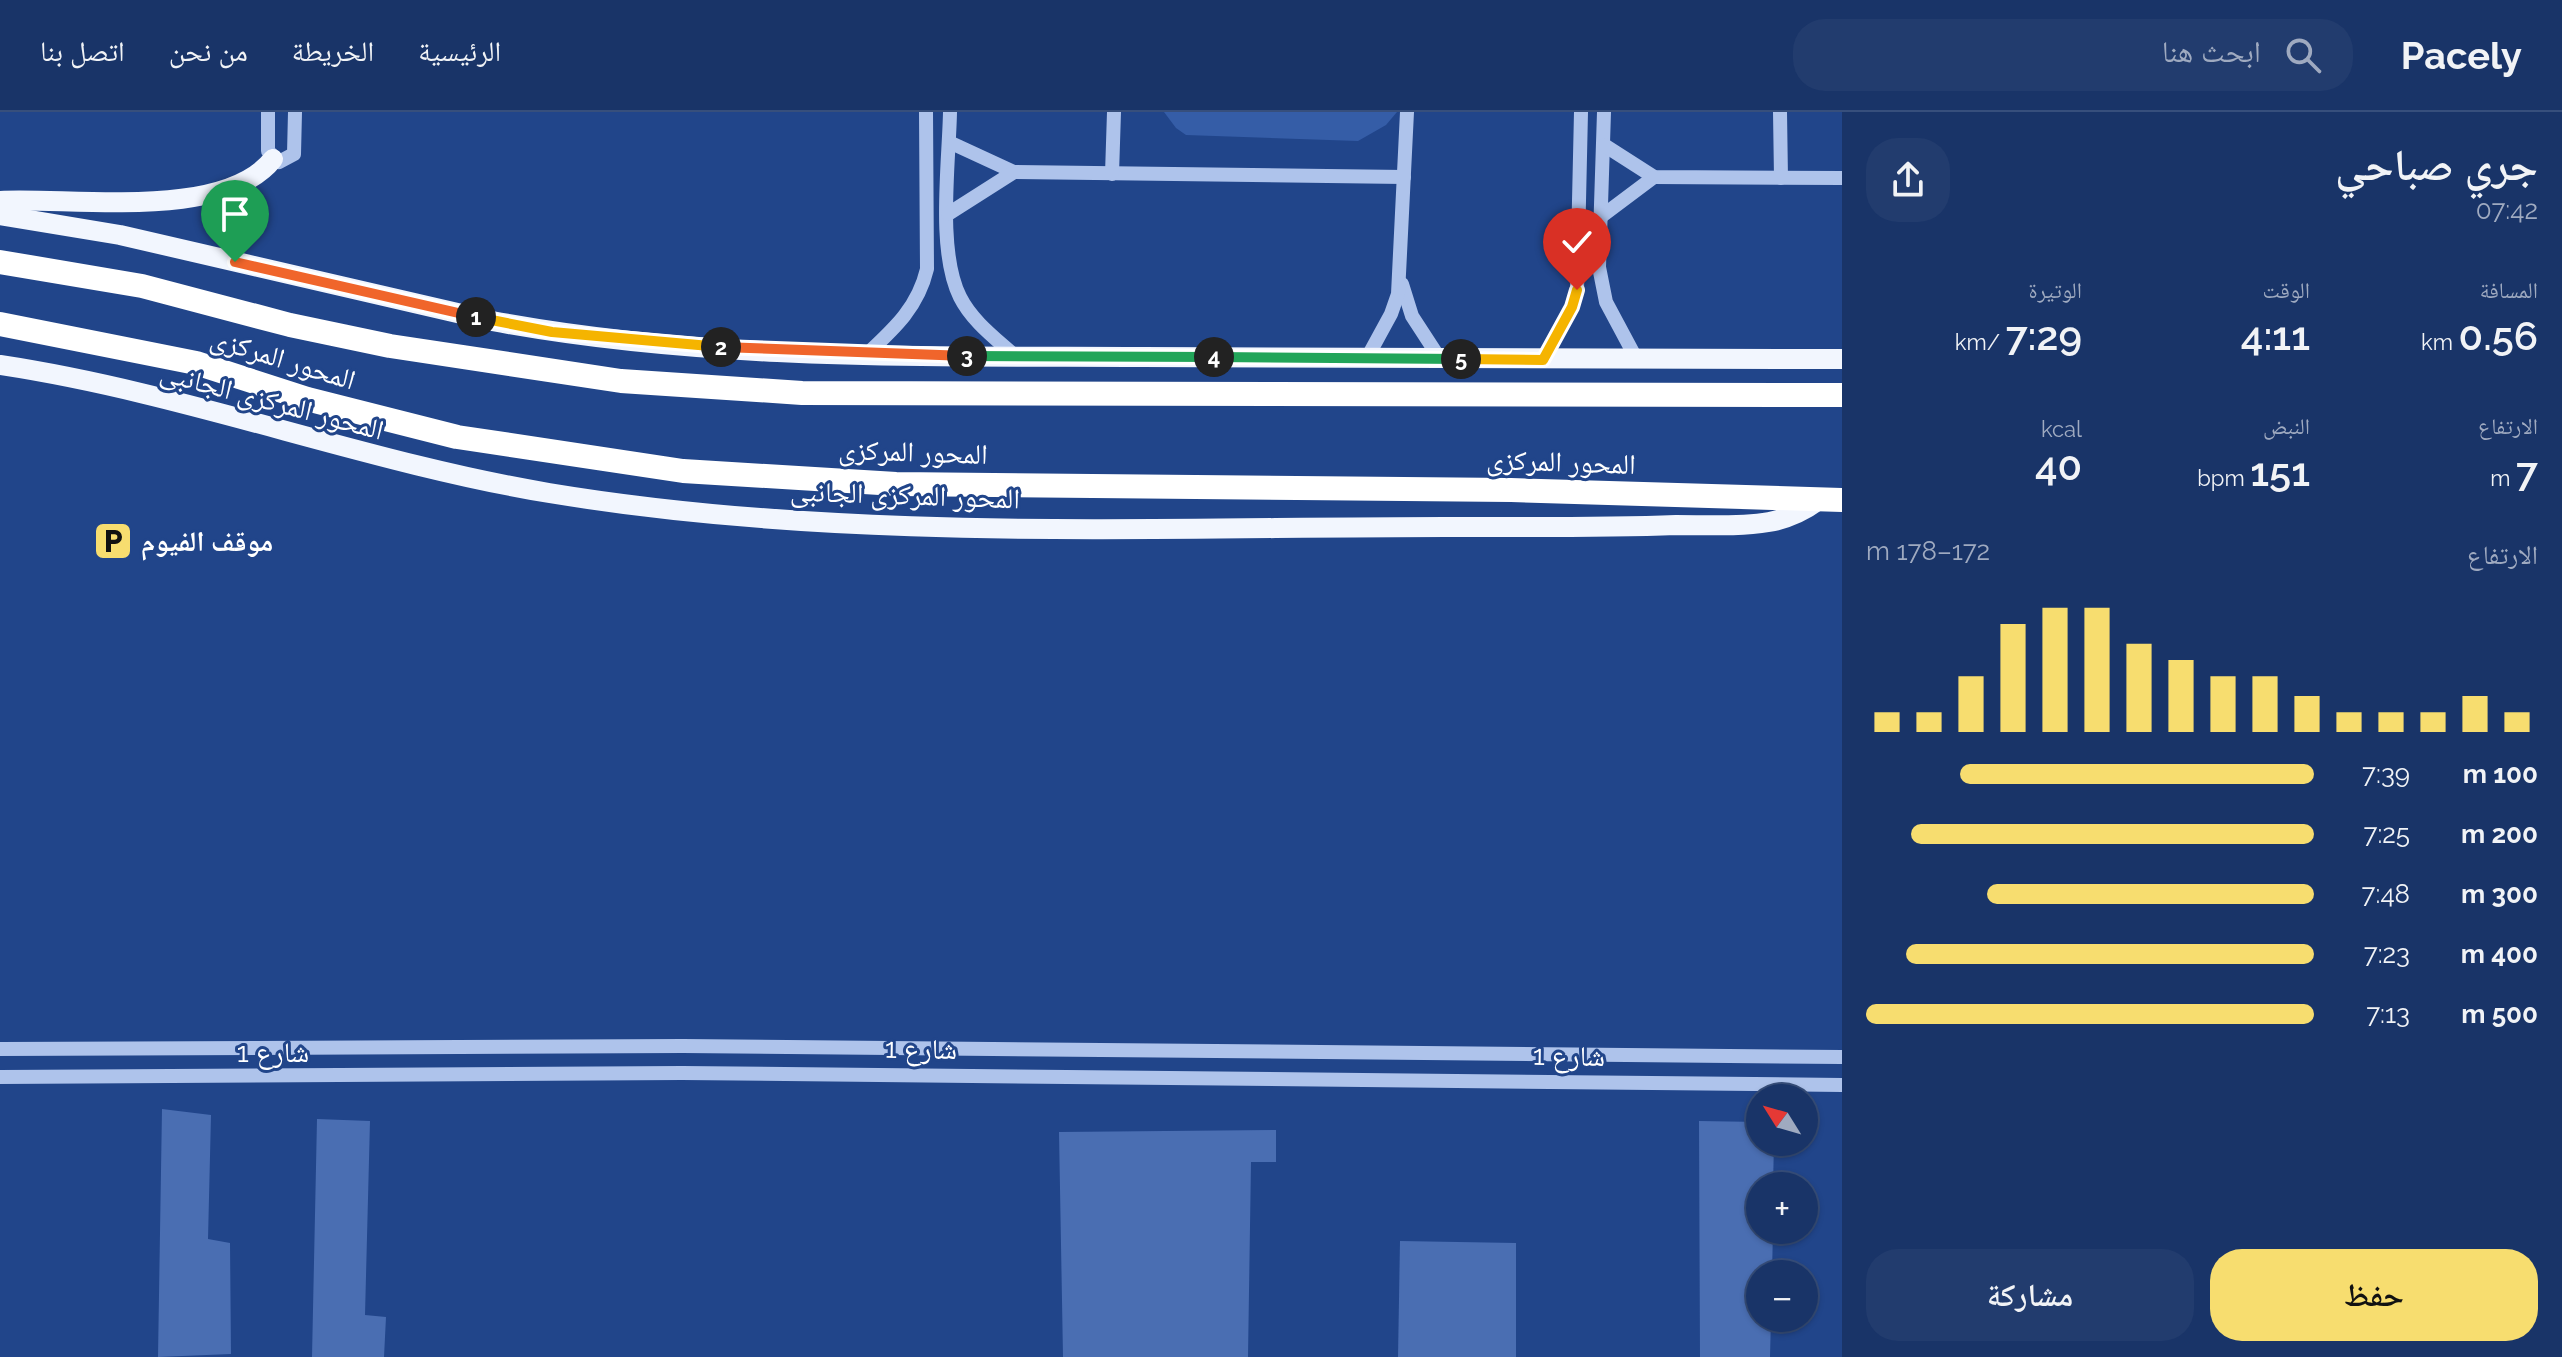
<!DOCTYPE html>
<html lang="ar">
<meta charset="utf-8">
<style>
:root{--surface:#193468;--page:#223c6e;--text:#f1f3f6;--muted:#9faac0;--line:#374f7c;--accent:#f7dd6f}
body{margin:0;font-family:Raleway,"Noto Naskh Arabic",sans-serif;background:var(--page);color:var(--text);direction:rtl;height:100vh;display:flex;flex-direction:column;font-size:30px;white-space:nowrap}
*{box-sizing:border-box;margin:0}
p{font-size:26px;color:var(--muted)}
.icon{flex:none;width:44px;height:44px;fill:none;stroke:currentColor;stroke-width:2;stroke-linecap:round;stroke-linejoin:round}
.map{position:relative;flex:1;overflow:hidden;direction:ltr}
.side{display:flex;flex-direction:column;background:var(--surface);width:720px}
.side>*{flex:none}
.needle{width:52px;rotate:307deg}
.buttons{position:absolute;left:1746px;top:972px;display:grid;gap:16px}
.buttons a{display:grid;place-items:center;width:72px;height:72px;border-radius:50%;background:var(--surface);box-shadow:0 2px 6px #0004,0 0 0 2px var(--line);font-size:40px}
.pin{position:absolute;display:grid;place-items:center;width:68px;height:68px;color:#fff;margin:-82px -34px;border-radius:50% 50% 50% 0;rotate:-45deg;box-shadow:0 0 8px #0007}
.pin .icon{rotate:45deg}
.km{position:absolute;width:40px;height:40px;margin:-20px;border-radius:50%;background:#222;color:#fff;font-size:22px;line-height:40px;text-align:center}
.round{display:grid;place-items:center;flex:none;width:84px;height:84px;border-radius:32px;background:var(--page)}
.head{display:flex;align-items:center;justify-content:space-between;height:136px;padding:0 24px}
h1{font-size:44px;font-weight:600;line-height:60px}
.figures{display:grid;grid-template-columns:repeat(3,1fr);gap:12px;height:136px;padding:8px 24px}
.figures div{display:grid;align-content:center}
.figures b{font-size:40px;font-weight:600}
.figures small{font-size:22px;font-weight:400}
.figures p{font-size:22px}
.chart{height:224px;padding:16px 24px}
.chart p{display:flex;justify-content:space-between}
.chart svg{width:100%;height:144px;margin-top:8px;stroke:var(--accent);stroke-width:6}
.action{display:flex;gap:16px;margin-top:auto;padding:16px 24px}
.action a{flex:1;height:92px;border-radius:32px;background:var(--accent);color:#111;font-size:32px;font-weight:600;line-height:92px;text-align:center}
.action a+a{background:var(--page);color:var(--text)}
ul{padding:0 24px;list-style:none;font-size:26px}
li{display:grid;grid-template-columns:128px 96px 1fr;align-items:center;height:60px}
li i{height:20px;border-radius:10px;background:var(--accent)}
header{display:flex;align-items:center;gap:48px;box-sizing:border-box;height:112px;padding:0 40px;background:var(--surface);border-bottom:2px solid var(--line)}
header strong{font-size:38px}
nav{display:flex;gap:44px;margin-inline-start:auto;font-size:28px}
.search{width:560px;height:72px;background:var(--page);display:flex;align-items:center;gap:20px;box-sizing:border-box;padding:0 28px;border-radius:32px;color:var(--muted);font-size:30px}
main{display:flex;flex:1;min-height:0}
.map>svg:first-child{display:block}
</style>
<header>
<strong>Pacely</strong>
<div class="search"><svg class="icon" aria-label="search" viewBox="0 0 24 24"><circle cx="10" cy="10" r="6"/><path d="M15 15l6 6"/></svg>ابحث هنا</div>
<nav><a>الرئيسية</a><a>الخريطة</a><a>من نحن</a><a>اتصل بنا</a></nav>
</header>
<main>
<section class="side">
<div class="head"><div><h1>جري صباحي</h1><p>07:42</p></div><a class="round"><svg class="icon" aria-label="share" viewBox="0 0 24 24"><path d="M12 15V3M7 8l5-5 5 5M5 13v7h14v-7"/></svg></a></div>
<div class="figures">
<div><p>المسافة</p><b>0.56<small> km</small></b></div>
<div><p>الوقت</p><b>4:11</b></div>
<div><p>الوتيرة</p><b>7:29<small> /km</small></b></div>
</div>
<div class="figures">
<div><p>الارتفاع</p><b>7<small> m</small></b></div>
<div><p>النبض</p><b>151<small> bpm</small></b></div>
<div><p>kcal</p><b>40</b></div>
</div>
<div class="chart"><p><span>الارتفاع</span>172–178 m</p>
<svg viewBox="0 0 160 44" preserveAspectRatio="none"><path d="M5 44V38M15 44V38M25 44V27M35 44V11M45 44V6M55 44V6M65 44V17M75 44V22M85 44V27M95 44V27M105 44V33M115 44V38M125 44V38M135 44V38M145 44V33M155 44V38"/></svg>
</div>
<ul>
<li><b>100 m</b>7:39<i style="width:79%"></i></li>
<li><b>200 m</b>7:25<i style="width:90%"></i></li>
<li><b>300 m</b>7:48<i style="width:73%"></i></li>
<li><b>400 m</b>7:23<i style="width:91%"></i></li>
<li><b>500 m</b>7:13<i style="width:100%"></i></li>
</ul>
<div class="action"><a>حفظ</a><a>مشاركة</a></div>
</section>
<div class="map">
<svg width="1842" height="1245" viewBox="0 0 1842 1245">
<rect width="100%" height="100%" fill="#21458a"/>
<!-- green -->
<path fill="#355da7" d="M 1164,0 L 1397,0 L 1386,13 L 1358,29 L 1186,23 L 1176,16 Z"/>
<!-- building -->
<g fill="#4a6eb2">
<path d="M 162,997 L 211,1003 L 208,1127 L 230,1131 L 231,1242 L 158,1245 Z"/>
<path d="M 317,1007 L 370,1009 L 365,1203 L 386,1205 L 384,1245 L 312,1245 Z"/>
<path d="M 1699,1009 L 1760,1010 L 1760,1030 L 1774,1030 L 1773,1074 L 1760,1074 L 1760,1118 L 1773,1118 L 1772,1162 L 1760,1162 L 1760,1206 L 1771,1206 L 1770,1245 L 1700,1245 Z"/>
<path d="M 1276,1018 L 1276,1050 L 1251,1050 L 1248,1245 L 1063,1245 L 1059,1020 Z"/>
<path d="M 1400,1129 L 1516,1131 L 1516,1245 L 1398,1245 Z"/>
</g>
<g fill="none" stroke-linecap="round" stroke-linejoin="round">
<!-- minor -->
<g stroke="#aec3eb" stroke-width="14">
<path d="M 268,0 L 268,39 L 279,50 L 294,42 L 295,0"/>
<path d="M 950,0 C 949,52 937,139 960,185 C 972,209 995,226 1015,244"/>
<path d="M 1604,0 L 1599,155 L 1606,190 L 1637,248"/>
<path d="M 1780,0 L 1781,66"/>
<path d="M 949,30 L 1014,60 L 1404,65"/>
<path d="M 1604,33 L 1654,65 L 1842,66"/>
<path d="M 1112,62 L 1114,0"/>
<path d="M 948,102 L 1014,60"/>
<path d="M 1602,104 L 1654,65"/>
<path d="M 1402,172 L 1412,204 L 1440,247"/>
<path d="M 867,242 C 895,216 918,195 927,157 L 926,0"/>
<path d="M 1367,246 L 1391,202 L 1398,182 L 1407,0"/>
<path d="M 1543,248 L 1572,195 L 1577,178 L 1581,0"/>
<path d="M 0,937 L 683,934 L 1842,945"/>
<path d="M 0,965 L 682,961 L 1842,973"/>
</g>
<!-- major -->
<g stroke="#f2f6fe" stroke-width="20">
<path d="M 0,89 C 72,85 224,109 273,47"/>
<path d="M 0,103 L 120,123 L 492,209 C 705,249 926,244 1142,245 C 1376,245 1609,248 1842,247"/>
<path d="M 0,253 C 186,281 364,350 549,381 C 845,430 1147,415 1445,415 C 1522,415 1599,416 1676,413 C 1706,413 1739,415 1769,410 C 1787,407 1804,399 1819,388"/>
</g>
<!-- highway -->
<g stroke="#fff" stroke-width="24">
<path d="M 0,150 L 142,174 L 290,213 L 390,234 L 621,269 L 802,281 L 1842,283"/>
<path d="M 0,212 L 196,251 L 307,287 L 457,325 L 683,359 L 896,372 L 1511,378 L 1842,388"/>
</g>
</g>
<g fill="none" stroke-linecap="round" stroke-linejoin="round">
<defs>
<path id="split-1" d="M 235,150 L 476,205"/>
<path id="split-2" d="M 476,205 L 552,220 L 721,235"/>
<path id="split-3" d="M 721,235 L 967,244"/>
<path id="split-4" d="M 967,244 L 1214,245"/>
<path id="split-5" d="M 1214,245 L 1461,247"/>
<path id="split-6" d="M 1461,247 L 1543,248 L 1572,195 L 1577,178"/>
</defs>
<!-- split-1 casing -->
<use href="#split-1" stroke="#fff" stroke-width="16"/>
<!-- split-2 casing -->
<use href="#split-2" stroke="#fff" stroke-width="16"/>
<!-- split-3 casing -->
<use href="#split-3" stroke="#fff" stroke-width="16"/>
<!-- split-4 casing -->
<use href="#split-4" stroke="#fff" stroke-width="16"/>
<!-- split-5 casing -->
<use href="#split-5" stroke="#fff" stroke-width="16"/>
<!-- split-6 casing -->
<use href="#split-6" stroke="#fff" stroke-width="16"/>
<!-- split-1 -->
<use href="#split-1" stroke="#f0652b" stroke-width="10"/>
<!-- split-2 -->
<use href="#split-2" stroke="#f5b400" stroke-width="10"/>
<!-- split-3 -->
<use href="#split-3" stroke="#f0652b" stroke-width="10"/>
<!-- split-4 -->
<use href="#split-4" stroke="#22a559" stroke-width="10"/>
<!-- split-5 -->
<use href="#split-5" stroke="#22a559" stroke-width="10"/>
<!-- split-6 -->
<use href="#split-6" stroke="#f5b400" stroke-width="10"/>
</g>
<!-- icons -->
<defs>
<symbol id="parking-square" viewBox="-11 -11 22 22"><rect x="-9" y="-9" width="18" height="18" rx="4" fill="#f7dd6f" stroke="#21458a"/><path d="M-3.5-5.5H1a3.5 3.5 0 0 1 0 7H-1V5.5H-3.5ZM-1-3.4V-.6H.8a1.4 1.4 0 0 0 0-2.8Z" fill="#111"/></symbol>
</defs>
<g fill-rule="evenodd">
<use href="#parking-square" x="91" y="407" width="44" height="44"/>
</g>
<g text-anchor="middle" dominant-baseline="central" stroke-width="6" stroke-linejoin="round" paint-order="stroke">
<!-- street labels -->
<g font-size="28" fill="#fff" stroke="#21458a">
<text transform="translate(283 247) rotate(17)">المحور المركزى</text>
<text transform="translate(272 289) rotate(15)">المحور المركزى الجانبى</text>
<text transform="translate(913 340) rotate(2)">المحور المركزى</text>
<text transform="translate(1561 350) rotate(2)">المحور المركزى</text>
<text transform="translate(905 383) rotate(2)">المحور المركزى الجانبى</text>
<text transform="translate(921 937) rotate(1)">شارع 1</text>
<text x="273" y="940">شارع 1</text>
<text transform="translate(1569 944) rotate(1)">شارع 1</text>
</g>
<!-- poi labels -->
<g font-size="28" font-weight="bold" fill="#fff" stroke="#21458a" text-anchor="start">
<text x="141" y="429">موقف الفيوم</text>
</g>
</g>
</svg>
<div class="buttons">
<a><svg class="needle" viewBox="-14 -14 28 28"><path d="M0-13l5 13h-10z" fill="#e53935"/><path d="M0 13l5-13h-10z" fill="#9faac0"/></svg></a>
<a>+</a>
<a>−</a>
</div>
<div class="pin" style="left:235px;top:150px;background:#1e9e55"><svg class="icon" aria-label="arrive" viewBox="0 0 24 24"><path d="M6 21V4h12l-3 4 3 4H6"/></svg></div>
<div class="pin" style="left:1577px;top:178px;background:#d93025"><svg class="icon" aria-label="check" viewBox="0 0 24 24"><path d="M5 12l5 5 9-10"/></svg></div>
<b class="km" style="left:476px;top:205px">1</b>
<b class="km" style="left:721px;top:235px">2</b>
<b class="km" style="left:967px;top:244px">3</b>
<b class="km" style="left:1214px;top:245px">4</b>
<b class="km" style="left:1461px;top:247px">5</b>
</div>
</main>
